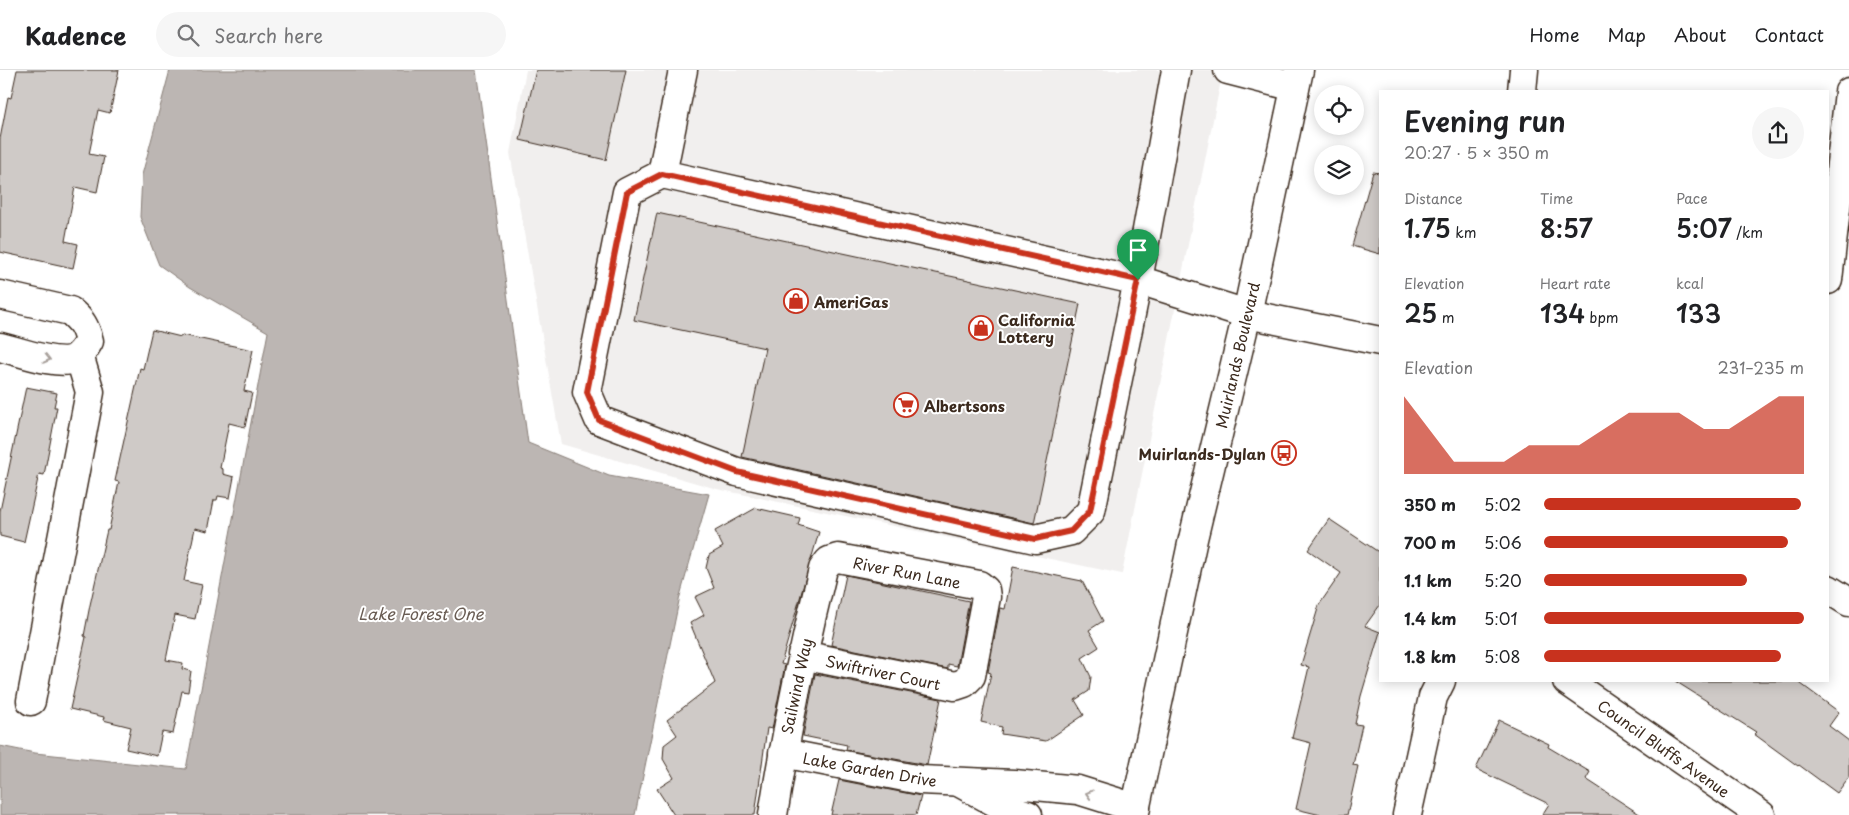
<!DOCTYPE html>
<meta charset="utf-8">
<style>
:root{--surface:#fff;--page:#f6f6f6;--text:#202124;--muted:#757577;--line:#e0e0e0;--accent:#c8321e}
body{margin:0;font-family:"Playpen Sans",sans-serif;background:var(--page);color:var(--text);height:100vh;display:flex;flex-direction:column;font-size:19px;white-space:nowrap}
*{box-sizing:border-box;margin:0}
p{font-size:16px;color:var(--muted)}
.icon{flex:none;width:28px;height:28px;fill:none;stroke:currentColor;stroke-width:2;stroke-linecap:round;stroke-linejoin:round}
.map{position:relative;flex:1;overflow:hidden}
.panel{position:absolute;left:1379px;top:20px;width:450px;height:592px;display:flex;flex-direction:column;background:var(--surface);border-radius:0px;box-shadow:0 2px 12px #0003}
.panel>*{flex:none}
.controls{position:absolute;left:1314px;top:15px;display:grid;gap:10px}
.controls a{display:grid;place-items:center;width:50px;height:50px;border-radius:50%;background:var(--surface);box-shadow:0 2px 12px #0003;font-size:25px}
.pin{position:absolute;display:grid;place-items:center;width:42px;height:42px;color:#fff;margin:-51px -21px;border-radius:50% 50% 50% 0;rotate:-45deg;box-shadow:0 0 5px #0007}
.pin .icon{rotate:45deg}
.round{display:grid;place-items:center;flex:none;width:52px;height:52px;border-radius:26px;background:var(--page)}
.headline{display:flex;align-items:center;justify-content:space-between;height:85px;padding:0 25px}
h1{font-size:28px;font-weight:600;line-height:38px}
.stats{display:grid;grid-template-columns:repeat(3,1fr);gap:8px;height:85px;padding:5px 25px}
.stats div{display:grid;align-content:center}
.stats b{font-size:25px;font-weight:600}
.stats small{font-size:14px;font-weight:400}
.stats p{font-size:14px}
.chart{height:140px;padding:10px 25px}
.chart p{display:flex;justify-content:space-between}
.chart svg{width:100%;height:90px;margin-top:5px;fill:var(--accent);opacity:.7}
ul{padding:0 25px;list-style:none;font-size:16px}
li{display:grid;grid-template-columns:80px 60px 1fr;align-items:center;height:38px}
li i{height:12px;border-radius:6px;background:var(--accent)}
header{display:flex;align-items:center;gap:30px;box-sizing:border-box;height:70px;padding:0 25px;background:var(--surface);border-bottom:1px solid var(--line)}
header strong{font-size:24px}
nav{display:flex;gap:28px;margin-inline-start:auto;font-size:18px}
.search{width:350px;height:45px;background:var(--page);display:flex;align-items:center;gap:12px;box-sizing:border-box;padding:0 18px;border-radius:28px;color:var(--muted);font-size:19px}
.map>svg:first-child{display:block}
</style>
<header>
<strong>Kadence</strong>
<div class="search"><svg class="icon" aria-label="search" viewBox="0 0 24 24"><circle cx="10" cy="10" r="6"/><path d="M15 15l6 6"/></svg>Search here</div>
<nav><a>Home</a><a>Map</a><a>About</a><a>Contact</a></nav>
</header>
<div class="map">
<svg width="1849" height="745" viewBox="0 0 1849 745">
<rect width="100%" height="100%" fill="#fff"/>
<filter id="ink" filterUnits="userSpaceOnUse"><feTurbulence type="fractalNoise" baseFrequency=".02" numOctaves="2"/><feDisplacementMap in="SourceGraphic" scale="10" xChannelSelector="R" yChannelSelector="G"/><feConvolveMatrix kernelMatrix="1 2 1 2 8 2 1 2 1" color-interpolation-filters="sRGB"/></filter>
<g filter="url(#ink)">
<!-- built -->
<path fill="#f1efee" d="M 526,0 L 1223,0 L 1122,504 L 717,419 L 561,374 L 510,83 Z"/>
<!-- water -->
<path fill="#bcb6b3" stroke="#887e77" d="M 170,0 L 476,0 L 528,373 L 609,406 L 709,424 L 680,526 L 635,745 L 0,745 L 0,676 L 35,683 L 186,699 L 268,262 L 190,217 L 159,195 L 140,147 L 142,105 Z"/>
<!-- building -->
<g fill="#cfcac7" stroke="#3b2a1e">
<path d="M 17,0 L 119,0 L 110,43 L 98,40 L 89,84 L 104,87 L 97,122 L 75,117 L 65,171 L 78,174 L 73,198 L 0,182 L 0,69 L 8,27 L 11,28 Z"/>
<path d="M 536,0 L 626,0 L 606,90 L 520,70 Z"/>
<path d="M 1373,102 L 1380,103 L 1380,184 L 1352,176 Z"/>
<path d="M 657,143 L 1080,234 L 1034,453 L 742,387 L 765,278 L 634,250 Z"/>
<path d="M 152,260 L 181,267 L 182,265 L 253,280 L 244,321 L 252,323 L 245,357 L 229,353 L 220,398 L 223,399 L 223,404 L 234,407 L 230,428 L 218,426 L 217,430 L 214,430 L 208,461 L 195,458 L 184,511 L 202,515 L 195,549 L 175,545 L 166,590 L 183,593 L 182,599 L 191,601 L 188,622 L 182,621 L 173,664 L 162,662 L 157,686 L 126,679 L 131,657 L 103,650 L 104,647 L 70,639 L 86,567 L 84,566 L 90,535 L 107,460 L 109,460 L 119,412 L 115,411 L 122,379 L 140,298 L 143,299 Z"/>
<path d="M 26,317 L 57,323 L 54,337 L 57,337 L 44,405 L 39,404 L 24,472 L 0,466 L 0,441 Z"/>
<path d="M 756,438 L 800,448 L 798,455 L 819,462 L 781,594 L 785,595 L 772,659 L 767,658 L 755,745 L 674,745 L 657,719 L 674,708 L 663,689 L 664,675 L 677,665 L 667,650 L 715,613 L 690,553 L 704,545 L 695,527 L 714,518 L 706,498 L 709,485 L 723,477 L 715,461 Z"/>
<path d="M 1329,449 L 1380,483 L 1380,535 L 1365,556 L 1380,562 L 1361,626 L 1355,654 L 1362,655 L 1353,695 L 1358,696 L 1347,745 L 1321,745 L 1296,739 L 1311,673 L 1292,668 L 1309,597 L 1301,595 L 1319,535 L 1341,503 L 1308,480 Z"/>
<path d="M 1013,497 L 1082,511 L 1103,551 L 1089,560 L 1099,577 L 1082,588 L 1091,607 L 1089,621 L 1075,630 L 1084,645 L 1046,671 L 1001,664 L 1002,657 L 981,652 L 991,603 L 988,602 L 1000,538 L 1005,539 Z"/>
<path d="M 846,505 L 969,531 L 957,596 L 948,594 L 948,599 L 831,575 Z"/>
<path d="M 815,604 L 941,629 L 927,695 L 846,680 L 847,675 L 803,666 Z"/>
<path d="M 1675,611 L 1797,611 L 1839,642 L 1829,656 L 1849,671 L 1849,707 L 1837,723 L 1799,695 L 1798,696 L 1754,664 L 1756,662 Z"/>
<path d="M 1499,650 L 1549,674 L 1548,677 L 1590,702 L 1586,709 L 1641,745 L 1542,745 L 1549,734 L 1476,699 Z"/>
<path d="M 839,710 L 921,726 L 916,745 L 831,745 Z"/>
</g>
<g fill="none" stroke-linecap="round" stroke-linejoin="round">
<defs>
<g id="minor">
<path d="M 683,0 L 662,104 L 1148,213 L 1247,244 L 1380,271"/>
<path d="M 1228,0 L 1295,17"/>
<path d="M 1522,21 L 1524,0"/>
<path d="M 662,104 L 627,122 L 587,322 L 599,350 L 737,402 L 1035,469 L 1071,461 L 1091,441 L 1138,210 L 1176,0"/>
<path d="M 1828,210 L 1849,22"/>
<path d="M 0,225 L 70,241 C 82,251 85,256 89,271 C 85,278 81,285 74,289 C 57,296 18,281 0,277"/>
<path d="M 1828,519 L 1849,532"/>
<path d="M 1567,611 L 1761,745"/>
<path d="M 31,631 L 90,322 L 79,285"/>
<path d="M 783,683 L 920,710 L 1014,714 L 1078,720 L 1136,738"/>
<path d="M 962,714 L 1004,737 L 1028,745"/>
<path d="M 773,745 C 786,662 803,580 823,499 L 829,491 L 838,488 L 979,515 L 985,520 L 986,527 L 971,606 L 964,613 L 955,616 L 802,585"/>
<path d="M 1407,745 L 1433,627 L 1441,611"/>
</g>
<path id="major" d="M 1134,745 L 1193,469 L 1247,244 L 1299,0"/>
</defs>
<!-- minor casing -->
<use href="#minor" stroke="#3b2a1e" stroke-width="31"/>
<!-- major casing -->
<use href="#major" stroke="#3b2a1e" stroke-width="31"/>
<!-- minor -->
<use href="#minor" stroke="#fff" stroke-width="28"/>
<!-- major -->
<use href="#major" stroke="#fff" stroke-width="28"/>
</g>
<!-- one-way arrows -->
<defs><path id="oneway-chevron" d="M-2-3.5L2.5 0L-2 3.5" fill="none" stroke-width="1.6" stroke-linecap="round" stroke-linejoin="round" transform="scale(1.25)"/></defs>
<g stroke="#a79f9a">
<use href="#oneway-chevron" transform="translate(47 289) rotate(14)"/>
<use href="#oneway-chevron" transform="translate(1089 724) rotate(-163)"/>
</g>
</g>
<g fill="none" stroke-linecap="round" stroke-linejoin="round" filter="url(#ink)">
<defs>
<path id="route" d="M 662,104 L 1138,210 L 1090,441 L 1071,461 L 1035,469 L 737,402 L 599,350 L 587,322 L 627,122 Z"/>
</defs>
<!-- route casing -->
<use href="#route" stroke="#fff" stroke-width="10"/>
<!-- route -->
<use href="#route" stroke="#c8321e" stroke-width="6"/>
</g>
<!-- icons -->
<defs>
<symbol id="shop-ring" viewBox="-11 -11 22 22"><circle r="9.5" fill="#fff" stroke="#c8321e" stroke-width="1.5"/><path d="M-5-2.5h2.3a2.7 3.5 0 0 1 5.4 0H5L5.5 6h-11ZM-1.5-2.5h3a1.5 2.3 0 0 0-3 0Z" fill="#c8321e"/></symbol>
<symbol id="supermarket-ring" viewBox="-11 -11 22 22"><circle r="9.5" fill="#fff" stroke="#c8321e" stroke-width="1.5"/><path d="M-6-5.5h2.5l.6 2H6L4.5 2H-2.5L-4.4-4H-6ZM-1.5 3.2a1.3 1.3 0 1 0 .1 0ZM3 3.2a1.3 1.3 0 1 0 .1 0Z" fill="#c8321e"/></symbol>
<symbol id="bus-ring" viewBox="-11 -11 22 22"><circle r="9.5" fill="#fff" stroke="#c8321e" stroke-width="1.5"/><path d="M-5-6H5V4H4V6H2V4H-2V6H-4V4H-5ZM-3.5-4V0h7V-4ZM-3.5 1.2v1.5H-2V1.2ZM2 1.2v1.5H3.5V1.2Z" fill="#c8321e"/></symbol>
</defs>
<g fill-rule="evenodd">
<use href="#shop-ring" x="782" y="217" width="28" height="28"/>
<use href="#shop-ring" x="967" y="244" width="28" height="28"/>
<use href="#supermarket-ring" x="892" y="321" width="28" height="28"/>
<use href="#bus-ring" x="1270" y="369" width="28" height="28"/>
</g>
<g text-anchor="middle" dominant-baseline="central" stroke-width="4" stroke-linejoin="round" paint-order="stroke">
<!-- poi labels -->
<g font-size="15" font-weight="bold" fill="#3b2a1e" stroke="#fff" text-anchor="start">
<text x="814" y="231">AmeriGas</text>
<text x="998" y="249">California<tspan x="998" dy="17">Lottery</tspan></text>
<text x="924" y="335">Albertsons</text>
<text x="1266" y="383" text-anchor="end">Muirlands-Dylan</text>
</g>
<!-- street labels -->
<g font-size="15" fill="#3b2a1e" stroke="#fff">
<text transform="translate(1237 285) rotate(-77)">Muirlands Boulevard</text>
<text transform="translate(907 502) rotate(11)">River Run Lane</text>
<text transform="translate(883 602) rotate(12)">Swiftriver Court</text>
<text transform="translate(796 616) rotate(-78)">Sailwind Way</text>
<text transform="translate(1664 678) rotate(35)">Council Bluffs Avenue</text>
<text transform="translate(870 699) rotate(10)">Lake Garden Drive</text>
</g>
<!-- water labels -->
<g font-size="16" font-style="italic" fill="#685b52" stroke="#fff">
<text x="421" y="543">Lake Forest One</text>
</g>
</g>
</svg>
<div class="controls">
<a><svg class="icon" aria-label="locate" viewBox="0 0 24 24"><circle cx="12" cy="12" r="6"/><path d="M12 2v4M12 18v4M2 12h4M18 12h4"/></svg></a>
<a><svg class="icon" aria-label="layers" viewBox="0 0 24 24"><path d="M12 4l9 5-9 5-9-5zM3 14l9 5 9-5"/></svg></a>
</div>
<div class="pin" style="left:1138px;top:210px;background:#1e9e55"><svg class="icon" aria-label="arrive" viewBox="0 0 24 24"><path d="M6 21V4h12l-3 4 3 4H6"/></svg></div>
<section class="panel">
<div class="headline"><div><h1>Evening run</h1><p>20:27 · 5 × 350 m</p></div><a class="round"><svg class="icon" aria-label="share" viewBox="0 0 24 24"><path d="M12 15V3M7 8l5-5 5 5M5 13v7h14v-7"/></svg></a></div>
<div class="stats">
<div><p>Distance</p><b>1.75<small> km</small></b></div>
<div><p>Time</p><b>8:57</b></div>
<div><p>Pace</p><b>5:07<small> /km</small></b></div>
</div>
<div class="stats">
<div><p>Elevation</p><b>25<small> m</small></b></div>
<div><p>Heart rate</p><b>134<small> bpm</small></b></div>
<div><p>kcal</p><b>133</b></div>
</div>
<div class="chart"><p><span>Elevation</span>231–235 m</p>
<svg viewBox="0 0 160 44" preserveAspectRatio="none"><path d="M0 44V6L10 22L20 38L30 38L40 38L50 30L60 30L70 30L80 22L90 14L100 14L110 14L120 22L130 22L140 14L150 6L160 6V44z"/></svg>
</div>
<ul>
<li><b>350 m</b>5:02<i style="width:99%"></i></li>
<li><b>700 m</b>5:06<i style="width:94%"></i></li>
<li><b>1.1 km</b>5:20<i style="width:78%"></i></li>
<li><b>1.4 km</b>5:01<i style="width:100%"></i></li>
<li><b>1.8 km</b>5:08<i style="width:91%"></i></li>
</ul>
</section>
</div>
